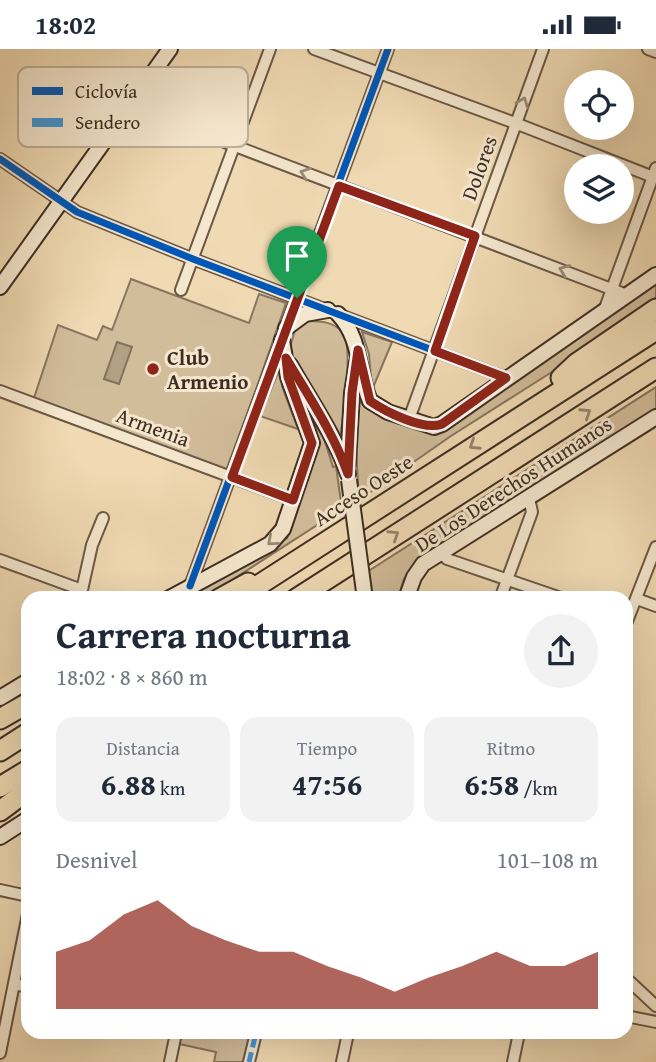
<!DOCTYPE html>
<html lang="es">
<meta charset="utf-8">
<style>
:root{--surface:#fff;--page:#f2f2f3;--text:#1f2937;--muted:#747a83;--accent:#8f2418}
body{margin:0;font-family:"Gentium Book Plus",serif;background:var(--page);color:var(--text);height:100vh;display:flex;flex-direction:column;font-size:26px;white-space:nowrap}
*{box-sizing:border-box;margin:0}
p{font-size:23px;color:var(--muted)}
.icon{flex:none;width:38px;height:38px;fill:none;stroke:currentColor;stroke-width:2;stroke-linecap:round;stroke-linejoin:round}
.map{position:relative;flex:1;overflow:hidden}
.drawer{position:absolute;left:21px;top:542px;width:612px;height:448px;display:flex;flex-direction:column;background:var(--surface);border-radius:21px;box-shadow:0 7px 28px #0002}
.drawer>*{flex:none}
.fabs{position:absolute;left:564px;top:21px;display:grid;gap:14px}
.fabs a{display:grid;place-items:center;width:70px;height:70px;border-radius:50%;background:var(--surface);box-shadow:0 7px 28px #0002;font-size:35px}
.pin{position:absolute;display:grid;place-items:center;width:60px;height:60px;color:#fff;margin:-72px -30px;border-radius:50% 50% 50% 0;rotate:-45deg;box-shadow:0 0 7px #0007}
.pin .icon{rotate:45deg}
.round{display:grid;place-items:center;flex:none;width:74px;height:74px;border-radius:37px;background:var(--page)}
.summary{display:flex;align-items:center;justify-content:space-between;height:119px;padding:0 35px}
h1{font-size:38px;font-weight:800;line-height:52px}
.figures{display:grid;grid-template-columns:repeat(3,1fr);gap:10px;height:119px;padding:7px 35px}
.figures div{display:grid;align-content:center;border-radius:18px;background:var(--page);text-align:center}
.figures b{font-size:30px;font-weight:800}
.figures small{font-size:19px;font-weight:400}
.figures p{font-size:19px}
.chart{height:196px;padding:14px 35px}
.chart p{display:flex;justify-content:space-between}
.chart svg{width:100%;height:126px;margin-top:7px;fill:var(--accent);opacity:.7}
.status{display:flex;justify-content:space-between;align-items:center;height:49px;padding:0 35px;background:var(--surface);direction:ltr}
.status svg{height:19px;fill:currentColor}
.map>svg:first-child{display:block}
</style>
<div class="status"><b>18:02</b><svg viewBox="0 0 49 12"><path d="M0 12V9h3v3zM5 12V6h3v6zM10 12V3h3v9zM15 12V0h3v12zM26 1h20v11H26zM47 4h2v5h-2z"/></svg></div>
<div class="map">
<svg width="656" height="1013" viewBox="0 0 656 1013">
<rect width="100%" height="100%" fill="#f0dab3"/>
<filter id="stains"><feTurbulence type="fractalNoise" baseFrequency=".00286" numOctaves="4"/><feColorMatrix values="0 0 0 0 .2 0 0 0 0 .09 0 0 0 0 .02 0 0 0 .5 -.17"/></filter>
<radialGradient id="worn" r=".72"><stop offset=".6" stop-color="#630" stop-opacity="0"/><stop offset="1" stop-color="#630" stop-opacity=".3"/></radialGradient>
<!-- green -->
<g fill="#d2bd9b" stroke="#88755f" stroke-width="2">
<path d="M 131,230 L 249,274 L 259,245 L 286,254 L 228,422 L 34,349 L 58,276 L 97,291 L 103,277 L 112,281 Z"/>
<path d="M 656,232 L 656,248 L 566,314 L 451,387 L 359,451 L 355,383 L 358,351 L 369,361 L 432,384 Z"/>
<path d="M 308,272 C 321,272 335,273 343,284 C 354,298 342,372 340,392 L 288,305 L 295,281 Z"/>
<path d="M 362,283 L 392,293 L 372,341 L 369,305 Z"/>
<path d="M 280,319 L 282,337 L 298,380 L 260,367 Z"/>
<path d="M 656,338 L 656,362 L 414,516 L 404,530 L 398,549 L 372,549 L 367,523 Z"/>
<path d="M 305,354 L 321,380 L 333,418 L 336,417 L 342,460 L 204,549 L 182,550 L 255,511 L 287,489 L 316,395 L 317,383 Z"/>
<path d="M 181,984 L 250,984 L 244,1013 L 214,1013 L 216,1003 L 179,995 Z"/>
</g>
<!-- water -->
<path fill="#b39f82" stroke="#84715c" stroke-width="2" d="M 117,293 L 132,298 L 119,335 L 104,330 Z"/>
<g fill="none" stroke-linecap="round" stroke-linejoin="round">
<defs>
<g id="street">
<path d="M 314,0 L 515,74 L 656,129"/>
<path d="M 648,0 L 656,3"/>
<path d="M 130,57 L 627,246"/>
<path d="M 0,110 L 77,163 L 193,210 L 506,329"/>
<path d="M 181,241 L 270,0"/>
<path d="M 604,262 L 656,119"/>
<path d="M 0,342 L 293,451"/>
<path d="M 409,370 L 543,0"/>
<path d="M 440,503 L 447,510 L 564,550"/>
<path d="M 0,511 L 82,541"/>
<path d="M 190,537 L 388,0"/>
<path d="M 80,550 L 92,496 L 103,469"/>
<path d="M 500,550 L 532,463 L 529,449"/>
<path d="M 637,550 L 656,557"/>
<path d="M 626,575 L 656,498"/>
<path d="M 0,841 L 28,847"/>
<path d="M 626,929 L 656,957"/>
<path d="M 14,935 L 28,938"/>
<path d="M 626,967 L 656,973"/>
<path d="M 0,1004 L 28,865"/>
<path d="M 170,1013 L 176,984"/>
<path d="M 249,1013 L 256,984"/>
<path d="M 342,1013 L 348,984"/>
<path d="M 513,1013 L 519,984"/>
</g>
<g id="secondary">
<path d="M 0,238 L 170,0"/>
<path d="M 338,265 C 362,290 357,323 370,352 L 388,363 L 434,378 L 442,375 L 656,226"/>
<path d="M 286,279 L 305,265 L 328,261"/>
<path d="M 290,316 C 311,353 334,385 348,425"/>
<path d="M 348,414 L 352,344 L 357,313"/>
<path d="M 168,550 L 270,495 L 283,480 L 312,394 L 288,328 L 282,291"/>
<path d="M 406,550 L 414,528 L 423,515 L 656,368"/>
<path d="M 0,649 L 28,632"/>
<path d="M 0,788 L 28,770"/>
</g>
<g id="highway">
<path d="M 561,329 L 577,314 L 656,260"/>
<path d="M 219,550 L 248,534"/>
<path d="M 237,550 L 656,281"/>
<path d="M 296,550 L 656,319"/>
<path d="M 0,670 L 28,654"/>
<path d="M 0,702 L 28,684"/>
<path d="M 0,738 L 28,721"/>
<path d="M 0,762 L 28,741"/>
</g>
</defs>
<!-- street casing -->
<use href="#street" stroke="#6a5847" stroke-width="14"/>
<!-- secondary casing -->
<use href="#secondary" stroke="#3d2d23" stroke-width="18"/>
<!-- highway casing -->
<use href="#highway" stroke="#3d2d23" stroke-width="23"/>
<!-- street -->
<use href="#street" stroke="#f5e7ce" stroke-width="10"/>
<!-- secondary -->
<use href="#secondary" stroke="#f5e7ce" stroke-width="14"/>
<!-- highway -->
<use href="#highway" stroke="#f0dab3" stroke-width="19"/>
<defs>
<path id="secondary-bridge" d="M 349,431 L 365,550"/>
</defs>
<!-- secondary-bridge casing -->
<use href="#secondary-bridge" stroke="#3d2d23" stroke-width="18" stroke-linecap="butt"/>
<!-- secondary-bridge -->
<use href="#secondary-bridge" stroke="#f5e7ce" stroke-width="14"/>
<!-- quiet -->
<path stroke="#3f96d6" stroke-width="5" stroke-dasharray="10 5" stroke-linecap="butt" d="M 249,1013 L 256,984"/>
<defs>
<g id="cycleway">
<path d="M 0,110 L 77,163 L 193,210 L 506,329"/>
<path d="M 190,537 L 388,0"/>
</g>
</defs>
<!-- cycleway casing -->
<use href="#cycleway" stroke="#f5e7ce" stroke-width="11"/>
<!-- cycleway -->
<use href="#cycleway" stroke="#0057b8" stroke-width="7"/>
</g>
<!-- one-way arrows -->
<defs><path id="oneway-chevron" d="M-2-3.5L2.5 0L-2 3.5" fill="none" stroke-width="1.6" stroke-linecap="round" stroke-linejoin="round" transform="scale(1.75)"/></defs>
<g stroke="#998a78">
<use href="#oneway-chevron" transform="translate(523 53) rotate(-69)"/>
<use href="#oneway-chevron" transform="translate(305 124) rotate(-160)"/>
<use href="#oneway-chevron" transform="translate(564 221) rotate(-159)"/>
<use href="#oneway-chevron" transform="translate(272 492) rotate(139)"/>
</g>
<g stroke="#96846b">
<use href="#oneway-chevron" transform="translate(586 364) rotate(-33)"/>
<use href="#oneway-chevron" transform="translate(474 396) rotate(147)"/>
<use href="#oneway-chevron" transform="translate(394 486) rotate(-33)"/>
</g>
<g fill="none" stroke-linecap="round" stroke-linejoin="round">
<defs>
<path id="route" d="M 339,137 L 475,187 L 435,302 L 506,329 L 442,375 C 424,382 386,363 370,352 L 358,301 L 352,344 L 348,425 C 333,383 309,348 286,309 L 288,328 L 312,394 L 293,451 L 232,428 Z"/>
</defs>
<!-- route casing -->
<use href="#route" stroke="#fff" stroke-width="14"/>
<!-- route -->
<use href="#route" stroke="#8f2418" stroke-width="9"/>
</g>
<!-- markers -->
<circle fill="#8f2418" stroke="#f5e7ce" stroke-width="2.5" cx="153" cy="320" r="7"/>
<g text-anchor="middle" dominant-baseline="central" stroke-width="6" stroke-linejoin="round" paint-order="stroke">
<!-- street labels -->
<g font-size="21" fill="#3d2d23" stroke="#f5e7ce">
<text transform="translate(479 119) rotate(-70)">Dolores</text>
<text transform="translate(153 378) rotate(20)">Armenia</text>
<text transform="translate(513 435) rotate(-33)">De Los Derechos Humanos</text>
<text transform="translate(363 441) rotate(-33)">Acceso Oeste</text>
</g>
<!-- poi labels -->
<g font-size="21" font-weight="bold" fill="#3d2d23" stroke="#f5e7ce" text-anchor="start">
<text x="167" y="308">Club<tspan x="167" dy="24">Armenio</tspan></text>
</g>
</g>
<!-- legend -->
<rect x="18" y="18" width="230" height="80" rx="10" fill="#f5e7ce" stroke="#beaf9b" stroke-width="2"/>
<rect x="32" y="38" width="31" height="8" fill="#0057b8"/>
<rect x="32" y="69" width="31" height="9" fill="#3f96d6"/>
<g font-size="19" fill="#3d2d23">
<text x="75" y="49">Ciclovía</text>
<text x="75" y="80">Sendero</text>
</g>
<rect width="100%" height="100%" filter="url(#stains)"/>
<rect width="100%" height="100%" fill="url(#worn)"/>
</svg>
<div class="fabs">
<a><svg class="icon" aria-label="locate" viewBox="0 0 24 24"><circle cx="12" cy="12" r="6"/><path d="M12 2v4M12 18v4M2 12h4M18 12h4"/></svg></a>
<a><svg class="icon" aria-label="layers" viewBox="0 0 24 24"><path d="M12 4l9 5-9 5-9-5zM3 14l9 5 9-5"/></svg></a>
</div>
<div class="pin" style="left:297px;top:249px;background:#1e9e55"><svg class="icon" aria-label="arrive" viewBox="0 0 24 24"><path d="M6 21V4h12l-3 4 3 4H6"/></svg></div>
<section class="drawer">
<div class="summary"><div><h1>Carrera nocturna</h1><p>18:02 · 8 × 860 m</p></div><a class="round"><svg class="icon" aria-label="share" viewBox="0 0 24 24"><path d="M12 15V3M7 8l5-5 5 5M5 13v7h14v-7"/></svg></a></div>
<div class="figures">
<div><p>Distancia</p><b>6.88<small> km</small></b></div>
<div><p>Tiempo</p><b>47:56</b></div>
<div><p>Ritmo</p><b>6:58<small> /km</small></b></div>
</div>
<div class="chart"><p><span>Desnivel</span>101–108 m</p>
<svg viewBox="0 0 160 44" preserveAspectRatio="none"><path d="M0 44V24L10 20L20 11L30 6L40 15L50 20L60 24L70 24L80 29L90 33L100 38L110 33L120 29L130 24L140 29L150 29L160 24V44z"/></svg>
</div>
</section>
</div>
